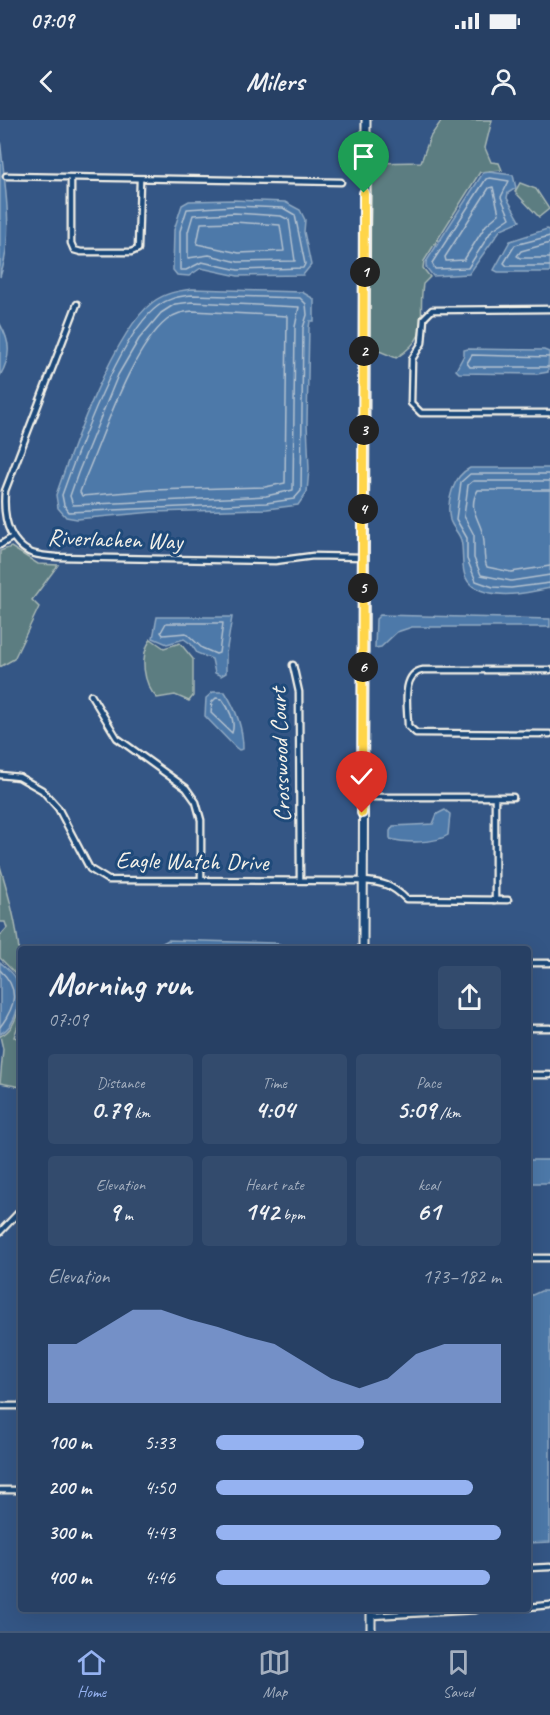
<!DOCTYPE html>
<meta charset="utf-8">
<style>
:root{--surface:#274064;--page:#334b6d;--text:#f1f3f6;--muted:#a4afbf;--line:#435978;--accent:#95b2f1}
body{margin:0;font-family:Caveat,sans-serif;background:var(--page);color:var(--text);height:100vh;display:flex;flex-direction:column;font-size:22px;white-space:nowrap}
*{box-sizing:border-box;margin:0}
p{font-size:20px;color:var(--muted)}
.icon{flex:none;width:33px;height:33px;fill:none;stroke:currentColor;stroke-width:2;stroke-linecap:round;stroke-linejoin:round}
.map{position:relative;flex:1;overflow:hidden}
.side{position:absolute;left:18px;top:826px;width:513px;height:666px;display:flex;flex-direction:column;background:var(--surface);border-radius:6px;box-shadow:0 6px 24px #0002,0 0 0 2px var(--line)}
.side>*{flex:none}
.pin{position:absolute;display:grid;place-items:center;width:51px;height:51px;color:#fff;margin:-62px -26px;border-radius:50% 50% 50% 0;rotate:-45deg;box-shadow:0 0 6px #0007}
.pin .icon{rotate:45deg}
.km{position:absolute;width:30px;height:30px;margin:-15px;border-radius:50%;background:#222;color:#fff;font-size:16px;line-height:30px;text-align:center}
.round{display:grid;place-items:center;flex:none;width:63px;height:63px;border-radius:6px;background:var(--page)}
.headline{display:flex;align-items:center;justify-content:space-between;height:102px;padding:0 30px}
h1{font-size:33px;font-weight:700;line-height:45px}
.metrics{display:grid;grid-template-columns:repeat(3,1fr);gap:9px;height:102px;padding:6px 30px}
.metrics div{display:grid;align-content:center;border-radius:6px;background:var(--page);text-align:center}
.metrics b{font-size:26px;font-weight:700}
.metrics small{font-size:16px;font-weight:400}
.metrics p{font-size:16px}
.chart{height:168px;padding:12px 30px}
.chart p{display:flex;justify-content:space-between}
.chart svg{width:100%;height:108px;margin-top:6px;fill:var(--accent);opacity:.7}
ul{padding:0 30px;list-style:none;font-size:20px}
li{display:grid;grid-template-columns:96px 72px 1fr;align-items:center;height:45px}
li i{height:15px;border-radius:8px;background:var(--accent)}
.status{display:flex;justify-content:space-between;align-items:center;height:42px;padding:0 30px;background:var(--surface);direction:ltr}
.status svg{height:16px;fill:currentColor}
header{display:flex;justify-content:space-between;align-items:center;height:78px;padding:0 30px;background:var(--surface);font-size:27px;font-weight:700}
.menu{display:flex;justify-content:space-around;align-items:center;height:84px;border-top:2px solid var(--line);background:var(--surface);font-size:16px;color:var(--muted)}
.menu a{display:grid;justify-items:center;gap:3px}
.menu .on{color:var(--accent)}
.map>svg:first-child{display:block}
</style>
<div class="status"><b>07:09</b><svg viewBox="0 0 49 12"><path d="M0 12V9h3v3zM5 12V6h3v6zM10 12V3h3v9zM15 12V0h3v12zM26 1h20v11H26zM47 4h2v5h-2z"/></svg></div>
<header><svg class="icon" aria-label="back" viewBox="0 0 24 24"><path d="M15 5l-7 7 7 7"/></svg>Milers<svg class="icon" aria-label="person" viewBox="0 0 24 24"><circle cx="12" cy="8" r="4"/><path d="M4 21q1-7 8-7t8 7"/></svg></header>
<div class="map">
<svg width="550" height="1511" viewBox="0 0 550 1511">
<rect width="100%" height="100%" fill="#345685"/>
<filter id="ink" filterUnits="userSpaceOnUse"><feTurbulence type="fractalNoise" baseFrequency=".0167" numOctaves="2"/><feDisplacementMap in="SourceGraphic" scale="12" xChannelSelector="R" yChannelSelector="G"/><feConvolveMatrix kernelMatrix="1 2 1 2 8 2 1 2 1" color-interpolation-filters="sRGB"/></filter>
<g filter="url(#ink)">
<!-- green -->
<g fill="#5b7d81" stroke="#a8b7b4" stroke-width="1.5">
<path d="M 442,0 L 492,0 L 485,28 L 491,42 L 499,43 L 502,50 L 480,52 L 424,141 L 423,148 L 430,157 L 423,164 C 417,201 433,214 396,238 L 367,226 L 372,43 L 421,42 L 430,17 Z"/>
<path d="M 520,63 L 536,69 L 549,89 L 539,97 L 515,72 Z"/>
<path d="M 11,427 L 38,444 L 58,445 L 32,480 L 39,487 L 14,539 L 0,547 L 0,431 Z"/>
<path d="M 151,519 L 164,528 L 180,523 L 193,539 L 193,576 L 189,581 L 175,575 L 157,578 C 143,564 139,536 151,519 Z"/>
<path d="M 0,746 C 14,792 21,822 21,871 L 18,856 L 0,838 L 0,816 L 7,808 L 5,802 L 0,802 Z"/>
<path d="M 21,883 L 20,900 L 14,917 L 21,919 L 21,967 L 0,963 L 3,929 L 0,916 C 13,912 17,895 21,883 Z"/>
</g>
<!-- water -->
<g fill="#4e79a9" stroke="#90a9c2" stroke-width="1.5">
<path d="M 0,17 C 4,64 15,112 0,157 Z"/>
<path d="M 489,52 L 513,55 L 516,68 L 508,73 L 507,78 L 520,101 L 501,109 L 469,154 L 433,156 L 426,147 L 426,142 L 483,53 Z"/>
<path d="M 234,80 L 285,82 L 300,90 L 305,100 L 304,112 L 311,145 L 303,155 L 238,156 L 201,148 L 189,156 L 177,155 L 173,150 L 174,110 L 182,85 L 189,81 Z"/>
<path d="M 547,109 L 550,110 L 550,152 L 498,152 L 494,150 L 510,121 Z"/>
<path d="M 192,169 L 302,172 L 314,179 L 314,201 L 310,201 L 309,208 L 307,303 L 309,349 L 307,372 L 298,385 L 267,389 L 153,392 L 77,399 L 66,397 L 58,388 L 56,375 C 72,328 115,210 153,182 C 165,173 177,171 192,169 Z"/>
<path d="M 0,204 C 11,223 11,236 0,256 Z"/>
<path d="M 468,229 L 544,230 L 549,232 L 548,252 L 537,254 L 459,253 L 456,250 L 464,235 L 464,230 Z"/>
<path d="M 470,348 L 550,348 L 550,468 C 527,473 496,480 474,467 C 458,457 465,435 461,420 C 459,413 452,407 450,400 C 446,382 453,356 470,348 Z"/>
<path d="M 380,495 L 550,499 L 550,507 L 412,507 L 397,512 L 381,527 L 375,528 L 376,499 Z"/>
<path d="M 157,497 L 232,497 L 226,534 L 226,553 L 221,556 L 215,553 L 212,539 L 197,533 L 191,524 L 184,519 L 167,524 L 153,518 Z"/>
<path d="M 213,572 L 225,572 C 236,589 243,609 243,629 L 239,630 L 235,627 L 205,596 L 206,578 Z"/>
<path d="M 445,690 L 450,694 L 448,715 C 435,724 405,723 390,719 L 390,711 L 393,706 L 433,704 L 437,694 Z"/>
<path d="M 168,820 L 275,823 L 297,829 L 152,829 Z"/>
<path d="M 0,842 C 5,847 14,853 16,859 C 22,876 18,905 0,914 Z"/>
<rect x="528" y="1040" width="22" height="23"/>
<path d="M 541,1171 L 550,1171 L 550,1422 L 528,1423 L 528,1177 Z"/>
</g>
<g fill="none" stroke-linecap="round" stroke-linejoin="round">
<!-- shore -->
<g stroke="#b2c1cf" stroke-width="1.5">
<path d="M 490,58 L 509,61 L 501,77 L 510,98 L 492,110 L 468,148 L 435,149 L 432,143 L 486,59 Z"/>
<path d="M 493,67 L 499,94 L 486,105 L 464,140 L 446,141 L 445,137 L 489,68 Z"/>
<path d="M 234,86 L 283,88 L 295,95 L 305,144 L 303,148 L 238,150 L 202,142 L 186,150 L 180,150 L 180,111 L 187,89 Z"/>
<path d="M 234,93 L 281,96 L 289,100 L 295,141 L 238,142 L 209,135 L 188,138 L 188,112 L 193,95 Z"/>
<path d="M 234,102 L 280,105 L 284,131 L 239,133 L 197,124 L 201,103 Z"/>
<path d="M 550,116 L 515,125 L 504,143 L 507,146 L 550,146"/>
<path d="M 550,123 L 521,131 L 517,136 L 520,138 L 550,138"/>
<path d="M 192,175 L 300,178 L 306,184 L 307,195 L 303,208 L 301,371 L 294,379 L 266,383 L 69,392 L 64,385 L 62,375 C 78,330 121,212 158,186 C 169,178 179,176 192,175 Z"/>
<path d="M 192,182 L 299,187 L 295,207 L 293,370 L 266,376 L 73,385 L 70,376 L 78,353 L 118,255 L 139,219 L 161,193 L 175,184 Z"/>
<path d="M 193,191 L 287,196 L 285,363 L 265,367 L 151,370 L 82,376 L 80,372 L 86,356 C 105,312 131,229 167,200 C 175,193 183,192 193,191 Z"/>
<path d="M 550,237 L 472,235 L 467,243 L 470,247 L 550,247"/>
<path d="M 550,354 L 470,354 L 461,362 L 456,399 L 467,418 L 467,439 L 476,461 L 493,467 L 511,468 L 550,463"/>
<path d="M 550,361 L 473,361 L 468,365 L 464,396 L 474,415 L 474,438 L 481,455 L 511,461 L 550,455"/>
<path d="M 550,370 L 478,370 C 467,388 479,398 483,415 C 486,426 482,436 487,447 L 511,452 L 550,446"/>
<path d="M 166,503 L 223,503 L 219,533 L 216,534 L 202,528 L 186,513 L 163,515 L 161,512 Z"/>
<path d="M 216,578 L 222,579 C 229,588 236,602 232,613 L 211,593 L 212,582 Z"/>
<path d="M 162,830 L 184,826 L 279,830"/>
<path d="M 0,850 C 20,869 16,886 0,907"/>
</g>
<defs>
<g id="street">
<path d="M 6,56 L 341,62"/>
<path d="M 71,59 L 71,123 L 74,130 L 81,132 L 131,132 L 138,129 L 140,60"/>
<path d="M 77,184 L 5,371 C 3,394 6,419 29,432 C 37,436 49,436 57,437 L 275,441 L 313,436 L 363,437"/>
<path d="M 550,189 L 432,190 L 424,198 L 422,223 L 412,239 L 411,283 L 421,293 L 550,293"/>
<path d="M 0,425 L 13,417"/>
<path d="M 293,545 L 299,572 L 300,760"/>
<path d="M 550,550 L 423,550 C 400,554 408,589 408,606 L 416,613 L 550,614"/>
<path d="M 91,575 L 117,618 L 186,668 L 196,682 L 201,700 L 201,759"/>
<path d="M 0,655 L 19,657 L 42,670 L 58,688 L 90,749 L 108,760 L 362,761 C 383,762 392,765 406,779 L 508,780"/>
<path d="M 362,677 L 495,677"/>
<path d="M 495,780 L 495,677 L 513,677"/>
<path d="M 528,843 L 550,843"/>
<path d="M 528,908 L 550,908"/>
<path d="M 528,955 L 550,955"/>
<path d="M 0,1112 L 21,1090"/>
<path d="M 528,1138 L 550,1138"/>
<path d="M 0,1286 L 21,1286"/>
<path d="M 0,1370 L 21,1370"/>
<path d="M 528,1448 L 550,1447"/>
<path d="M 528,1487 L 550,1485"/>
<path d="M 371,1496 L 476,1490"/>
</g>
<g id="secondary">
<path d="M 363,830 L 366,0"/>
<path d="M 371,1490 L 371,1511"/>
</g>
</defs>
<!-- street casing -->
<use href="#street" stroke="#f4f1e8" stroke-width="9"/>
<!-- secondary casing -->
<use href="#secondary" stroke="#f4f1e8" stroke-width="11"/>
<!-- street -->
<use href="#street" stroke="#1f4a7a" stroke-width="4.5"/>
<!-- secondary -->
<use href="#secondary" stroke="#1f4a7a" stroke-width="7"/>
</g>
</g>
<g fill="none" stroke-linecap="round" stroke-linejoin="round" filter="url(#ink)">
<defs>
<path id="route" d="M 362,693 L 364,73"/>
</defs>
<!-- route casing -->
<use href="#route" stroke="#fff" stroke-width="12"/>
<!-- route -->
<use href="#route" stroke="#ffd54a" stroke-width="8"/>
</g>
<g text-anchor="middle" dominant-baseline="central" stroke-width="6" stroke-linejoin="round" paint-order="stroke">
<!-- street labels -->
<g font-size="24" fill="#f4f1e8" stroke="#1f4a7a">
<text transform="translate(115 419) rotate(2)">Riverlachen Way</text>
<text transform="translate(280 635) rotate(-92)">Crosswood Court</text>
<text transform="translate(192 741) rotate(1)">Eagle Watch Drive</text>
</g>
</g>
</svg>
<div class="pin" style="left:364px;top:73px;background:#1e9e55"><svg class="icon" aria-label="arrive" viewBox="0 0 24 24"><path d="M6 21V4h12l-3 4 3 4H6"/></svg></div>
<div class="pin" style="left:362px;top:693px;background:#d93025"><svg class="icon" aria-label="check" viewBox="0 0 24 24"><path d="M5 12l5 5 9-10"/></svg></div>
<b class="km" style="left:365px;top:152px">1</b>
<b class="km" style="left:364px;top:231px">2</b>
<b class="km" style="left:364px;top:310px">3</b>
<b class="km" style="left:363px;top:389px">4</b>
<b class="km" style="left:363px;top:468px">5</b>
<b class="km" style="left:363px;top:547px">6</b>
<section class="side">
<div class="headline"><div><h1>Morning run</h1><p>07:09</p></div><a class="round"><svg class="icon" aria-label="share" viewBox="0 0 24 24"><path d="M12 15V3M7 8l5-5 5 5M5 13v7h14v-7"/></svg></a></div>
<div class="metrics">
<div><p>Distance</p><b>0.79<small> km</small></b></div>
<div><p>Time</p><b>4:04</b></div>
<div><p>Pace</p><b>5:09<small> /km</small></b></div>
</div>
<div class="metrics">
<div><p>Elevation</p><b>9<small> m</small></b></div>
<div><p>Heart rate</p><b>142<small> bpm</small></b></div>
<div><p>kcal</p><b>61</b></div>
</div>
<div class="chart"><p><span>Elevation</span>173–182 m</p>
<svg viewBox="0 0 160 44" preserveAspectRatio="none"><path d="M0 44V20L10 20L20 13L30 6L40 6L50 10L60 13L70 17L80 20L90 27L100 34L110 38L120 34L130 24L140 20L150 20L160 20V44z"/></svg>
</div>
<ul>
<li><b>100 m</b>5:33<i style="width:52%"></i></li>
<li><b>200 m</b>4:50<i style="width:90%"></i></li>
<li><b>300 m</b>4:43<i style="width:100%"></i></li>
<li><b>400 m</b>4:46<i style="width:96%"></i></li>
</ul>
</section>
</div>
<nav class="menu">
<a class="on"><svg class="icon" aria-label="home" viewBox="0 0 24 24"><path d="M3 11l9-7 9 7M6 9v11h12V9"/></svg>Home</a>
<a><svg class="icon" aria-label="map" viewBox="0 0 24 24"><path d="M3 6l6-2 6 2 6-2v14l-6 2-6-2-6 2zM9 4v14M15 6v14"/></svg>Map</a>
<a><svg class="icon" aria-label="saved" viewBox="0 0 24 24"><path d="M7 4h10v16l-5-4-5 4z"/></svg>Saved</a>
</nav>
